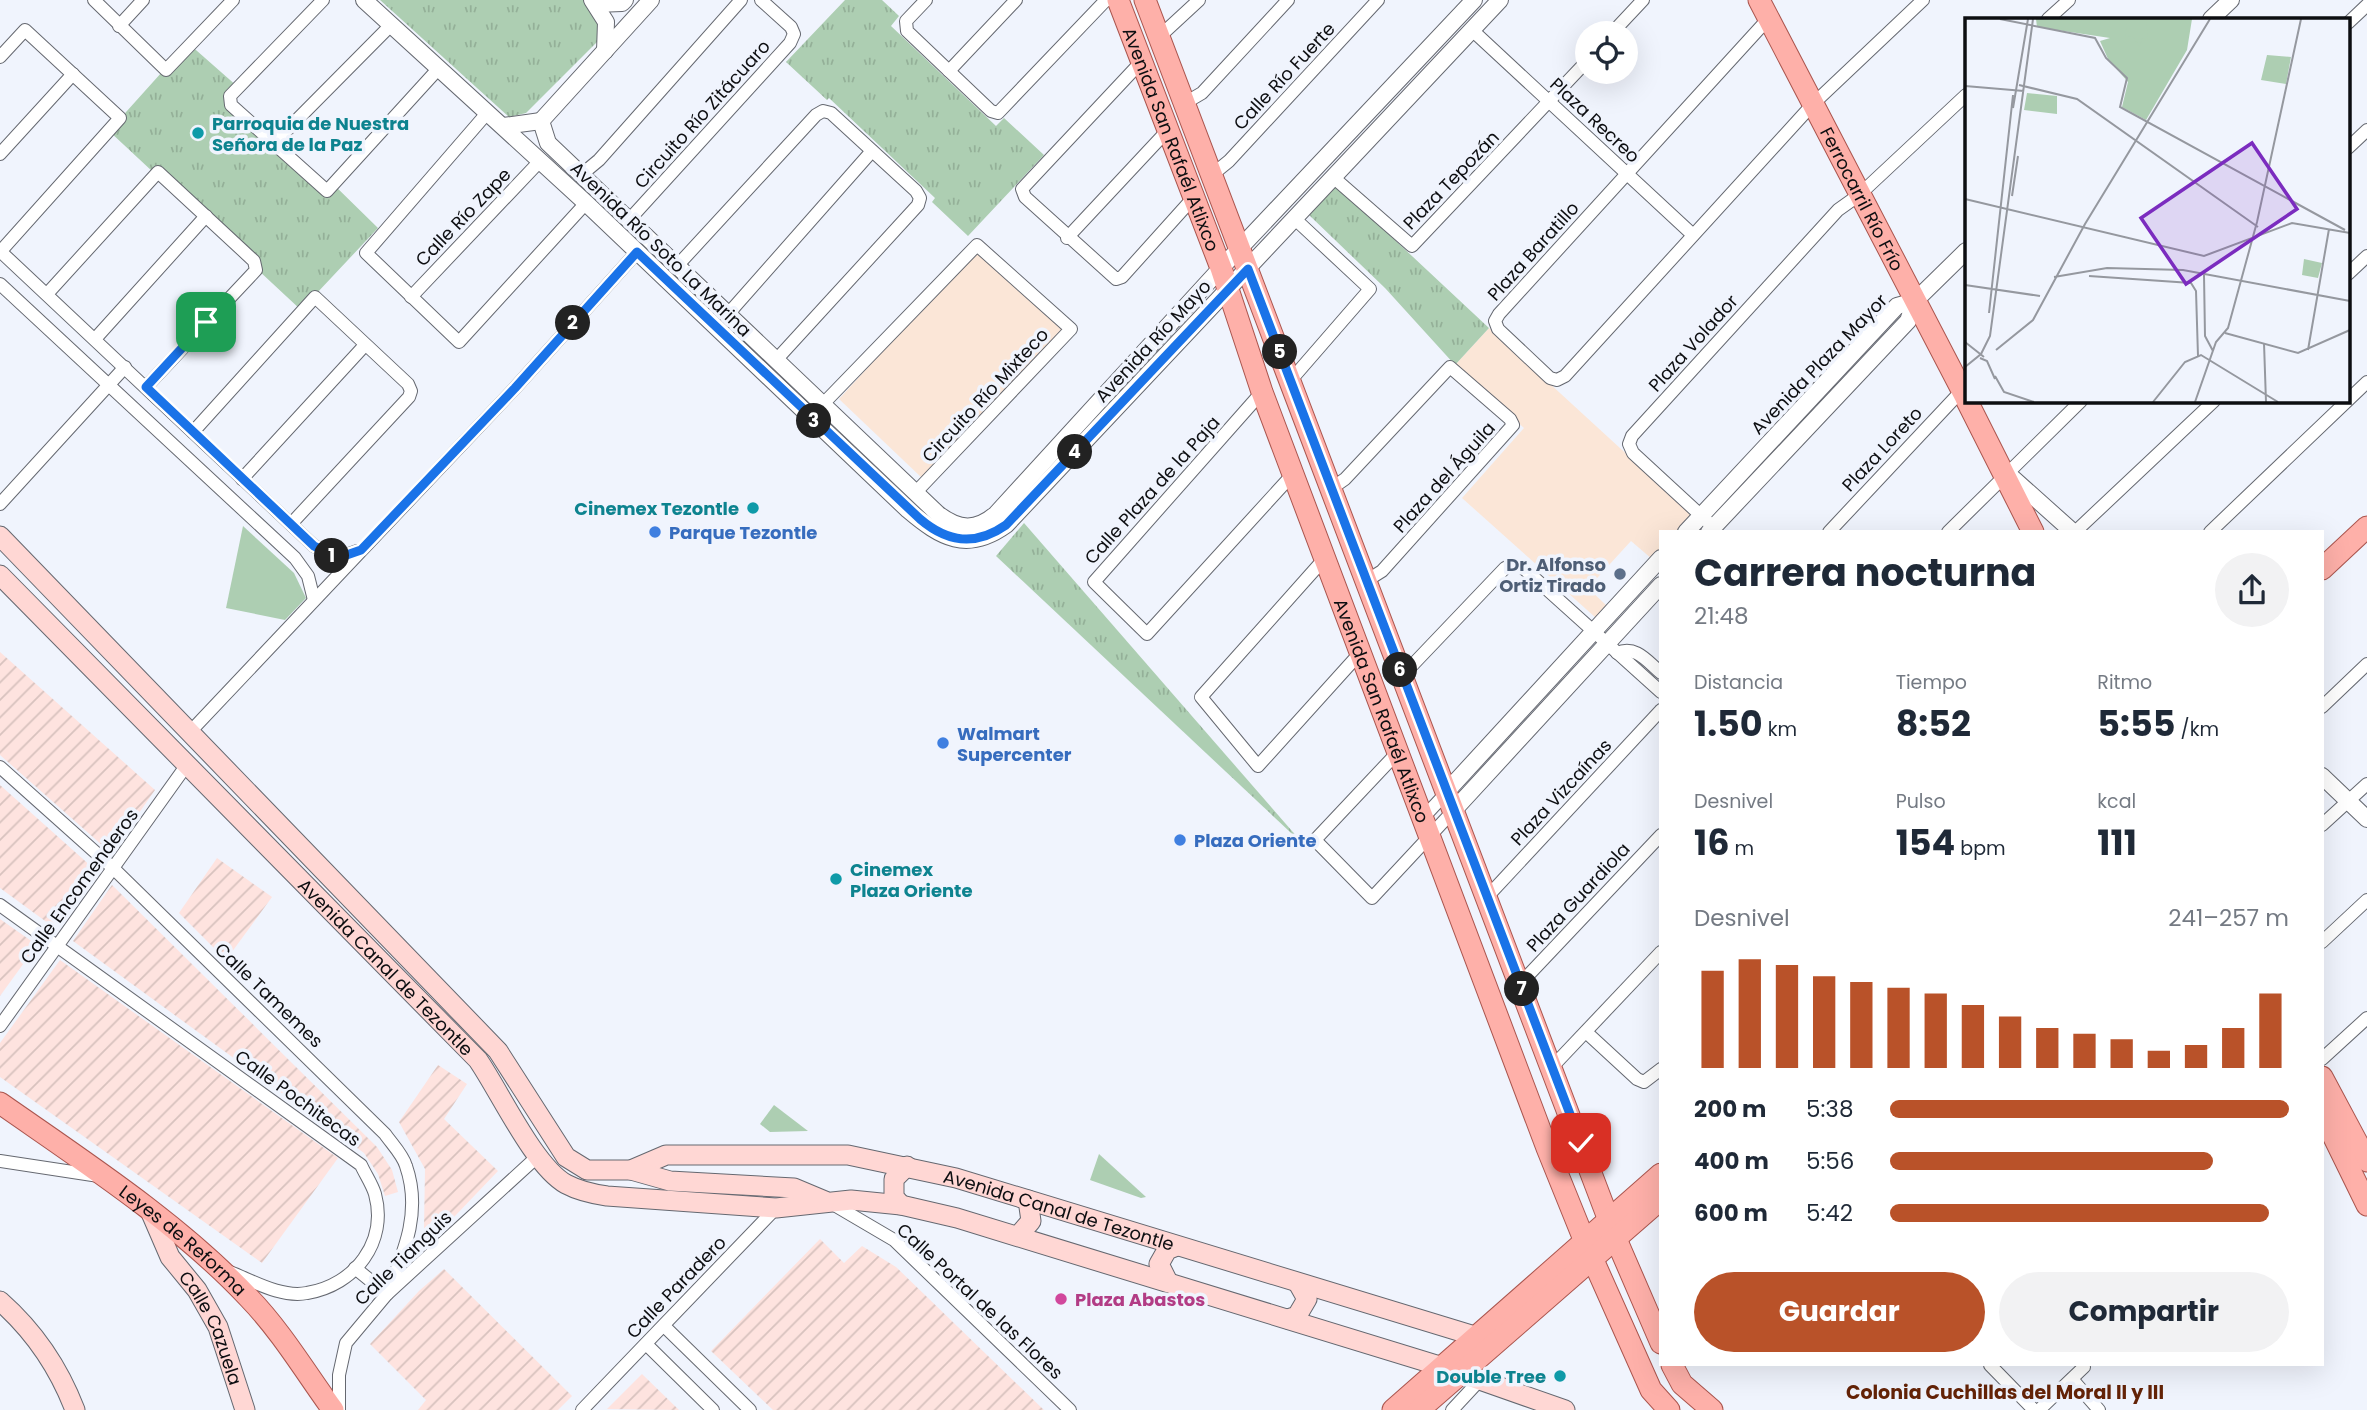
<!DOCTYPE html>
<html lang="es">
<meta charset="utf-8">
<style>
:root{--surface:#fff;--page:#f2f2f3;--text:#1f2937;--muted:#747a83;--accent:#b95229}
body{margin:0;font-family:Poppins,sans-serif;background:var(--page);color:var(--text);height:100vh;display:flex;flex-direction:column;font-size:26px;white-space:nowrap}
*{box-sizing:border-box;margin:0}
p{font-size:23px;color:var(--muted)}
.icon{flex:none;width:38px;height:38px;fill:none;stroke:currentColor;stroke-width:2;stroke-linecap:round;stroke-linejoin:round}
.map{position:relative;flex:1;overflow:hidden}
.details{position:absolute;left:1659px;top:530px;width:665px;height:836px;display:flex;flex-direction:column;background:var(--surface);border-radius:0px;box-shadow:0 7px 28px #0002}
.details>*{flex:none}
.tools{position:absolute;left:1575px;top:21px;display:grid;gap:14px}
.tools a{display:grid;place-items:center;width:63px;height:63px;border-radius:50%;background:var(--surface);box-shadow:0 7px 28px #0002;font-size:35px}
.pin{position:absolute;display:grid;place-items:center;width:60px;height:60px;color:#fff;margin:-30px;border-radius:14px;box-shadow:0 4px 10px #0006}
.km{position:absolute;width:35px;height:35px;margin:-18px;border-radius:50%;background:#222;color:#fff;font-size:19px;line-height:35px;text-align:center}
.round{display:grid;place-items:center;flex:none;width:74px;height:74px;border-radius:37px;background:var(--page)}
.headline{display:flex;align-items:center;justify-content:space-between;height:119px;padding:0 35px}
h1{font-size:38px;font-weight:700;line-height:52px}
.stats{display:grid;grid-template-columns:repeat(3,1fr);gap:10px;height:119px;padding:7px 35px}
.stats div{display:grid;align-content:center}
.stats b{font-size:35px;font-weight:700}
.stats small{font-size:19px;font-weight:400}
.stats p{font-size:19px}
.chart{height:196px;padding:14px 35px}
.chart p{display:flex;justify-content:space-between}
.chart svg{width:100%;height:126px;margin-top:7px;stroke:var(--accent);stroke-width:6}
.action{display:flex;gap:14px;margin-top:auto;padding:14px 35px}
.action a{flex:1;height:80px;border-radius:42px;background:var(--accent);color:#fff;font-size:28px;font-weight:700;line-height:80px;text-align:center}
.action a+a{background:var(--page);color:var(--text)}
ul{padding:0 35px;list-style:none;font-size:23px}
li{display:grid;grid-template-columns:112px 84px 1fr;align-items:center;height:52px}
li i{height:18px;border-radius:9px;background:var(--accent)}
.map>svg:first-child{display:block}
</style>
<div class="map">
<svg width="2367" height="1410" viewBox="0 0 2367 1410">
<defs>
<pattern id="industrial-furrows" width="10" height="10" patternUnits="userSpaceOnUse" patternTransform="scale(1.75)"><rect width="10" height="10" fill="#fee3df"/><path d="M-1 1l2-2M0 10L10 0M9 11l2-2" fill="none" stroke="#d8c2be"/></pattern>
<pattern id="park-tufts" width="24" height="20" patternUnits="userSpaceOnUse" patternTransform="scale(1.75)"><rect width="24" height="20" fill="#adceb2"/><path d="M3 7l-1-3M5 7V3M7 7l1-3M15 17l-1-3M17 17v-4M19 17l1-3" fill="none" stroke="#94b098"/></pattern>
</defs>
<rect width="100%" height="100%" fill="#f0f4fd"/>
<!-- industrial -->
<g fill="url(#industrial-furrows)">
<path d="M 0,652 L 155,790 L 111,853 L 0,755 Z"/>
<path d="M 0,785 L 93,868 L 52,926 L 0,888 Z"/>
<path d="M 217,858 L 272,897 L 226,960 L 179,913 Z"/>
<path d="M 112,885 L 377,1147 L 392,1170 L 398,1192 L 385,1196 L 378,1174 L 364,1153 L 73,941 Z"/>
<path d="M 0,919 L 37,945 L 0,996 Z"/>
<path d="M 60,960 L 338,1158 L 262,1263 L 0,1077 L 0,1043 Z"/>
<path d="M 438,1065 L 467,1084 L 444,1119 L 498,1171 L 433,1239 L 424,1228 L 425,1169 L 399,1122 Z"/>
<path d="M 820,1239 L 844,1263 L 862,1246 L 896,1267 L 1044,1410 L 773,1410 L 711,1351 Z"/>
<path d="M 444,1269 L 572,1396 L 558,1410 L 418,1410 L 426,1400 L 370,1344 L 419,1291 Z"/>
<path d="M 642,1374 L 679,1410 L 607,1409 Z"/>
</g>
<!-- education -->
<g fill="#fbe6d7">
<path d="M 977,248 L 1063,330 L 922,478 L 839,399 Z"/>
<path d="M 1489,328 L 1693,515 L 1677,532 L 1661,532 L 1661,550 L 1652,559 L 1631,541 L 1588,588 L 1607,606 L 1596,618 L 1462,498 L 1524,428 L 1455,365 Z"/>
</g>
<!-- grass -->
<g fill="#adceb2">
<path d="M 243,526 L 294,573 L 306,598 L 285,620 L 226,608 Z"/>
<path d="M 774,1105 L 808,1131 L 770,1132 L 760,1124 Z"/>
<path d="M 1099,1154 L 1146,1197 L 1141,1198 L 1090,1180 Z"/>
</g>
<!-- park -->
<g fill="url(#park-tufts)">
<path d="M 380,0 L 585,0 L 599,18 L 598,41 L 526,113 L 509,117 Z"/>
<path d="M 845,0 L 882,0 L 899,16 L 891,26 L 996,126 L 1004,118 L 1044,155 L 968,236 L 932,202 L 935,198 L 829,98 L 827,100 L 786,62 Z"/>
<path d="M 188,43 L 238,87 L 229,97 L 324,184 L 329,180 L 378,228 L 301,310 L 109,131 Z"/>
<path d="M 1336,185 L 1489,328 L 1455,365 L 1385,288 L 1308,214 Z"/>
<path d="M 1024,523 L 1305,846 L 996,556 Z"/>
</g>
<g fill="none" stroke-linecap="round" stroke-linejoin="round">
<defs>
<g id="minor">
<path d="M 94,0 L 166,70 L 233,0"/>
<path d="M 323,0 L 230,96 L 231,105 L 327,191 L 439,68"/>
<path d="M 926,0 L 906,21 L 907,31 L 991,111 L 998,113 L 1106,0"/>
<path d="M 1768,19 L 1499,314 L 1495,321 L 1498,329 L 1550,378 L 1557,380 L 1565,376 L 1812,105 L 1923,0"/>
<path d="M 2048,19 L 2069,0"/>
<path d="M 2348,23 L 2367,5"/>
<path d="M 119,26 L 143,0"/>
<path d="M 1472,30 L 1693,235"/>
<path d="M 1612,33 L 1643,0"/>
<path d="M 1159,37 L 1199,0"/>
<path d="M 0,57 L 25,30 L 120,118 L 0,252"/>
<path d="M 1141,62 L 1022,189 L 1025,197 L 1116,279 L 1122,277 L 1194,197"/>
<path d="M 949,71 L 1016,0"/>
<path d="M 1185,103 L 1202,93 L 1288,0"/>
<path d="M 488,112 L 366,253 L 459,342 L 586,203"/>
<path d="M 274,143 L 391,25"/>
<path d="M 2348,148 L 2367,130"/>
<path d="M 0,154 L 73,74"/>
<path d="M 1213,174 L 1229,161 L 1378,0"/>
<path d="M 581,175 L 599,160 L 741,0"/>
<path d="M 1333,177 L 1412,246 L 1587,61"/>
<path d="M 629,220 L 790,43 L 794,34 L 791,27 L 761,0"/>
<path d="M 1067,238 L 1167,131"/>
<path d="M 0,251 L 314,546 L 338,558 L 357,551"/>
<path d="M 677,266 L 816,115 L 823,111 L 831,113 L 916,191 L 920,198 L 918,205 L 777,359"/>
<path d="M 2348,274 L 2367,256"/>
<path d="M 0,284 L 295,558 L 308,576 L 314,600"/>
<path d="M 47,294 L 158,172 L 254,261 L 256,270 L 146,387"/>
<path d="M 411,297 L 540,161"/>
<path d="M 729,313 L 872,151"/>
<path d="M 95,339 L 206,216"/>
<path d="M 1291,380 L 1370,289 L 1295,219"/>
<path d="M 1262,392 L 1094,582 L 1147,634 L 1293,474"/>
<path d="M 824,403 L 977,245 L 1071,329 L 916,492"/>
<path d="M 193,432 L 315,297 L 408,384 L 411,391 L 409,397 L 291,524"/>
<path d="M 242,479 L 365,345"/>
<path d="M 1332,488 L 1345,479 L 1450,367 L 1510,419 L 1513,425 L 1382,571 L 1366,581"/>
<path d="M 0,504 L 125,367"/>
<path d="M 1708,522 L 1633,453 L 1629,444 L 1632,436 L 1838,210 L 1859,195 L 1966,95"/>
<path d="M 1829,532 L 1966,386"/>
<path d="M 1948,532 L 2081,401"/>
<path d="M 2075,532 L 2214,401"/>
<path d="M 2210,532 L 2367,382"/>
<path d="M 1325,558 L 1201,697 L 1258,766 L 1360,653"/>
<path d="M 1617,653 C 1636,645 1647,661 1661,673"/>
<path d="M 1402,676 L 1505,568 L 1513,564 L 1521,566 L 1661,692"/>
<path d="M 2322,707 L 2367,664"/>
<path d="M 190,732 L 515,388 L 637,252"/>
<path d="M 1397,753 L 1315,840 L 1372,898 L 1455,809"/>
<path d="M 0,767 L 113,868 L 385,1134 C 392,1144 403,1155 406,1166 C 422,1212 404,1252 387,1294 L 355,1268"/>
<path d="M 1421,820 L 1448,791"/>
<path d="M 2322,825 L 2367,784"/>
<path d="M 1487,897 L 1661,710"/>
<path d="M 0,905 L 361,1165 C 365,1174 372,1184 375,1194 C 388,1242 355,1285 307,1293 C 281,1298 253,1281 230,1272"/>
<path d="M 2322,942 L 2367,900"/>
<path d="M 1520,984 L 1661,835"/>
<path d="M 0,1026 L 186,766"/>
<path d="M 1586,1032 L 1637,1079 L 1644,1082 L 1661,1069"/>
<path d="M 2322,1059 L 2367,1018"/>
<path d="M 1553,1066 L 1661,952"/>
<path d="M 0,1161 L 99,1176"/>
<path d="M 831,1203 L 894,1240 L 1070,1410"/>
<path d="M 664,1326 L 750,1410"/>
<path d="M 646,1344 L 713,1410"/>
<path d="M 1990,1365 L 2034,1410"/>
<path d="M 2072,1379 L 2099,1410"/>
<path d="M 339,1410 L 339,1375 L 346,1343 L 387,1294 L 538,1156"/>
<path d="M 582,1410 L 778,1206"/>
<path d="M 1452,1410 L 1479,1381"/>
<path d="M 2039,1410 L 2084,1367"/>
</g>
<g id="tertiary">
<path d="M 364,0 L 586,203 L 908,510 C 941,538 967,553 1006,525 L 1500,0"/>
<path d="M 592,0 L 606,22 L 605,51"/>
<path d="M 596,4 L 622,3 L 625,0"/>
<path d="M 2211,19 L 2231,0"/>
<path d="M 541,121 L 548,143 L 938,514 C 959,530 976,531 996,514 L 1221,268 L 1474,0"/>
<path d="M 541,121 L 651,0"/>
<path d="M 504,126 L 541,121"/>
<path d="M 2007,473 L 2073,532"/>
<path d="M 1686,532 L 1897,306 L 1915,301 L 1966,251"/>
<path d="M 1709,532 L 1908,321 L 1915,301"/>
<path d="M 2322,776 L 2367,819"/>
<path d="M 1448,790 L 1661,558"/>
<path d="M 1455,809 L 1661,585"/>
</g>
<g id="secondary">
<path id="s1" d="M 0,536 L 498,1051 L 566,1157 L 587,1170 L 631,1170 L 666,1155 L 848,1155 L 956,1178 L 1478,1337"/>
<path id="s2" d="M 0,575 L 478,1060 C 500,1092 534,1166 566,1184 C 579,1191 593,1194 607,1196 L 776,1208 L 851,1200 L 901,1205 L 957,1218 L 1443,1367 L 1565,1410"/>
<path d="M 631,1170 L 670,1181 L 794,1188 L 825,1201"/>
<path d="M 901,1205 L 894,1197 L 894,1179 L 907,1166"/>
<path id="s3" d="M 151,1213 L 170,1257 L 197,1290 L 218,1327 L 245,1410"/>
<path d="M 1018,1236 L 1031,1221 L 1028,1200"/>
<path d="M 1168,1282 L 1159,1264 L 1167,1250 L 1177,1246"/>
<path d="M 0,1301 C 34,1331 59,1368 75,1410"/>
<path d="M 1288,1319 L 1297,1316 L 1307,1299 L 1298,1283"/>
</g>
<g id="primary">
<path id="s4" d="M 1118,0 L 1221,268 L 1262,392 L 1547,1148 L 1585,1242 L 1651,1390 L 1669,1410"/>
<path d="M 1145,0 L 1616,1239 L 1661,1343"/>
<path id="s5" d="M 1759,0 L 1966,398"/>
<path d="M 1967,401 L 2033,532"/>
<path d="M 2322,569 L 2367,527"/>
<path d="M 2322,1077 L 2367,1161"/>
<path id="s6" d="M 0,1103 C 83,1161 180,1224 249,1298 C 281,1331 306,1373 333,1410"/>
<path d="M 2322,1113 L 2367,1205"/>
<path d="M 1672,1365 L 1682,1384 L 1712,1410"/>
<path d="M 1393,1410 L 1661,1174"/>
<path d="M 1419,1410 L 1661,1199"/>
</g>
</defs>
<!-- minor casing -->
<use href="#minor" stroke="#656870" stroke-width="14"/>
<!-- tertiary casing -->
<use href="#tertiary" stroke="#656870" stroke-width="18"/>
<!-- secondary casing -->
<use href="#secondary" stroke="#656870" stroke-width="21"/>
<!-- primary casing -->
<use href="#primary" stroke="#aa554e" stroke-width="23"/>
<!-- minor -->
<use href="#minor" stroke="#fff" stroke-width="12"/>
<!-- tertiary -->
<use href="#tertiary" stroke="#fff" stroke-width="16"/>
<!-- secondary -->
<use href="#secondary" stroke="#ffd7d4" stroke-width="19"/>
<!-- primary -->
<use href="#primary" stroke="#feb0a9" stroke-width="21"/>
</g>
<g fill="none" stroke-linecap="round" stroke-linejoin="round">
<defs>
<path id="route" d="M 206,322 L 146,387 L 314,546 L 338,558 L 361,550 L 515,388 L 637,252 L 920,519 C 948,543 976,546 1006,525 L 1248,269 L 1581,1143"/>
</defs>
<!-- route casing -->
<use href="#route" stroke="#fff" stroke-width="14"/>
<!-- route -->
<use href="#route" stroke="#1a73e8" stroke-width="9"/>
</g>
<!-- markers -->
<g fill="#0f9aa8" stroke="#f0f4fd" stroke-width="2.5">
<circle cx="198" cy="133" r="7"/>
<circle cx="753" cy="508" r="7"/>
<circle cx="836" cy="879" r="7"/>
<circle cx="1560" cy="1376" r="7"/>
</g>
<g fill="#3f7fe0" stroke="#f0f4fd" stroke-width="2.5">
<circle cx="655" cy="532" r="7"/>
<circle cx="943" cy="743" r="7"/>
<circle cx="1180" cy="840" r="7"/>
</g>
<circle fill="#5c6f8a" stroke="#f0f4fd" stroke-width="2.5" cx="1620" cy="574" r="7"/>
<circle fill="#d1479c" stroke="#f0f4fd" stroke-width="2.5" cx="1061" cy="1299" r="7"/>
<g text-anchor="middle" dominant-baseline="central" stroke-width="7" stroke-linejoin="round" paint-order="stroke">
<!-- street labels -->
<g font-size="18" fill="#0d0e11" stroke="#f0f4fd">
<text transform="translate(1284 76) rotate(-47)">Calle Río Fuerte</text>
<text transform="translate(702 114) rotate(-48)">Circuito Río Zitácuaro</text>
<text transform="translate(1595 120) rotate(43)">Plaza Recreo</text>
<text stroke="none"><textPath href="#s4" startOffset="149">Avenida San Rafaél Atlixco</textPath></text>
<text transform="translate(1451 180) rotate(-46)">Plaza Tepozán</text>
<text stroke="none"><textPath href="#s5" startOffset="224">Ferrocarril Río Frío</textPath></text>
<text transform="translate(463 217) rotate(-46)">Calle Río Zape</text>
<text transform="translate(661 249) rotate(44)">Avenida Río Soto La Marina</text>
<text transform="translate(1533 251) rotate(-48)">Plaza Baratillo</text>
<text transform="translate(1153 341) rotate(-47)">Avenida Río Mayo</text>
<text transform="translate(1693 343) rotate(-48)">Plaza Volador</text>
<text transform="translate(1819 364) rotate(-46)">Avenida Plaza Mayor</text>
<text transform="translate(985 395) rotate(-47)">Circuito Río Mixteco</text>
<text transform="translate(1882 449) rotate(-47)">Plaza Loreto</text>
<text transform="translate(1444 477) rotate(-48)">Plaza del Águila</text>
<text transform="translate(1152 490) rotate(-48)">Calle Plaza de la Paja</text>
<text stroke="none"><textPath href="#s4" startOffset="758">Avenida San Rafaél Atlixco</textPath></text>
<text transform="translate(1561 792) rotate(-47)">Plaza Vizcaínas</text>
<text transform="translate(79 886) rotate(-54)">Calle Encomenderos</text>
<text transform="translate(1578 897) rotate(-47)">Plaza Guardiola</text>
<text stroke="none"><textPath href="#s2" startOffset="550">Avenida Canal de Tezontle</textPath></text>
<text transform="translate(269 995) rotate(44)">Calle Tamemes</text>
<text transform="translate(298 1098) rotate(36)">Calle Pochitecas</text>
<text stroke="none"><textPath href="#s1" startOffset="1349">Avenida Canal de Tezontle</textPath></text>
<text stroke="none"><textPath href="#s6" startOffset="229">Leyes de Reforma</textPath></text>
<text transform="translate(403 1258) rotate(-44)">Calle Tianguis</text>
<text transform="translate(676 1287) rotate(-46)">Calle Paradero</text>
<text transform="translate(980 1301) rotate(43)">Calle Portal de las Flores</text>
<text stroke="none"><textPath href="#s3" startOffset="131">Calle Cazuela</textPath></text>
</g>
<!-- culture labels -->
<g font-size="18" font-weight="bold" fill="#0d838f" stroke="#f0f4fd" text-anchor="start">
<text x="212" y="123">Parroquia de Nuestra<tspan x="212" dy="21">Señora de la Paz</tspan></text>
<text x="739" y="508" text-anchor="end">Cinemex Tezontle</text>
<text x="850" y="869">Cinemex<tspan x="850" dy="21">Plaza Oriente</tspan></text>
<text x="1546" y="1376" text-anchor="end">Double Tree</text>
</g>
<!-- shop labels -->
<g font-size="18" font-weight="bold" fill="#366cbe" stroke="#f0f4fd" text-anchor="start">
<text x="669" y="532">Parque Tezontle</text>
<text x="957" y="733">Walmart<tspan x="957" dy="21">Supercenter</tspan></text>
<text x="1194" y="840">Plaza Oriente</text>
</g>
<!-- service labels -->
<g font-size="18" font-weight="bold" fill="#4e5e75" stroke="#f0f4fd" text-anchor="end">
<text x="1606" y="564">Dr. Alfonso<tspan x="1606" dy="21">Ortiz Tirado</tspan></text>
</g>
<!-- hotel labels -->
<g font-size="18" font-weight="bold" fill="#b23c85" stroke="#f0f4fd" text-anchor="start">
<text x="1075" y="1299">Plaza Abastos</text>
</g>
<!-- neighbourhood labels -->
<g font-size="19" font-weight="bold" fill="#642307" stroke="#f0f4fd">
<text x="2005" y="1392">Colonia Cuchillas del Moral II y III</text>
</g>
</g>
<!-- overview -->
<g transform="translate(1965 18)">
<rect width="385" height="385" fill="#f0f4fd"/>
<path d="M 71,1 L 227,1 L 222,32 L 181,102 L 157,89 L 163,64 L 143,41 L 135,23 L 145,20 L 72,9 ZM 302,37 L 326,39 L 321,66 L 296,62 Z" fill="#adceb2"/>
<path d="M 62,75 L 92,78 L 92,96 L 59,92 ZM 339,241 L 357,245 L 353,260 L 337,257 Z" fill="#adceb2"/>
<path d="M 181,1 L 183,22 L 177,20 L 175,29 L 168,19 L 160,18 L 162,6 L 167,1 Z" fill="#adceb2"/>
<path fill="none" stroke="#95989f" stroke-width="2" d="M 35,1 L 130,20 L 141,40 L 162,60 L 155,89 L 380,212M 54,67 L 112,81 L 293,209M 0,68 L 59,73M 48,90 L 63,1M 47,178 L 53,138M 0,181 L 239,238 L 327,205 L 385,215M 239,257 L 240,318 L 248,333M 124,258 L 226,265 L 231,273 L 233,338M 89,259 L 142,250 L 218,252 L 385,283M 0,267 L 75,278M 24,295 L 48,77M 260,315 L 333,335 L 385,312M 0,324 L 19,339M 299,325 L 301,384M 31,332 L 68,302 L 120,206 L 245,1M 343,332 L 364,211M 15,340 L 22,343 L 30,361M 0,349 L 16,336 L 25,318 L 68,1M 30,358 L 39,374 L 69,384M 188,384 L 220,344 L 236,337 L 313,384M 230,384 L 251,324 L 263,310 L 292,204 L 336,1"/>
<path fill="#7b2cbf" fill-opacity="0.15" stroke="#7b2cbf" stroke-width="3.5" d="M 287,125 L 332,191 L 221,266 L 176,200 Z"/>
<rect width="385" height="385" fill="none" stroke="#0d0e11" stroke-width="3.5"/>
</g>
</svg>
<div class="tools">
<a><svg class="icon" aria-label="locate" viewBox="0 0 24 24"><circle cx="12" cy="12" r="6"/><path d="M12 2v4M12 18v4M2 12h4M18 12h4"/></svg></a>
</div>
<div class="pin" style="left:206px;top:322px;background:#1e9e55"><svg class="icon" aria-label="arrive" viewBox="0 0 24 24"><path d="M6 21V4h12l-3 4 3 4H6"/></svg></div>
<div class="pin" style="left:1581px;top:1143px;background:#d93025"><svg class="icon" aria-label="check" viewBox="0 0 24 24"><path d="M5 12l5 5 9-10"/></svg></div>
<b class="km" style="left:332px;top:556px">1</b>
<b class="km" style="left:573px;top:323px">2</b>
<b class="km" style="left:814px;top:421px">3</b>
<b class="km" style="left:1075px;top:452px">4</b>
<b class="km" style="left:1280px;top:352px">5</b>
<b class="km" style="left:1400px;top:670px">6</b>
<b class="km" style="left:1522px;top:989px">7</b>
<section class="details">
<div class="headline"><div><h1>Carrera nocturna</h1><p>21:48</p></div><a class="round"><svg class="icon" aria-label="share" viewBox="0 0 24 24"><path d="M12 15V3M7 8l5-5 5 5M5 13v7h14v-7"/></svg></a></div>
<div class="stats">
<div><p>Distancia</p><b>1.50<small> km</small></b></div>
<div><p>Tiempo</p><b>8:52</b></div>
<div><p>Ritmo</p><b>5:55<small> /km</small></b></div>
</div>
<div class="stats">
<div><p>Desnivel</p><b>16<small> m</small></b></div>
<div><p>Pulso</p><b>154<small> bpm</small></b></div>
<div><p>kcal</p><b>111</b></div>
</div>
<div class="chart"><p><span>Desnivel</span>241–257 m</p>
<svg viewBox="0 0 160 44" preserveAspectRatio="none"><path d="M5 44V10M15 44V6M25 44V8M35 44V12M45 44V14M55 44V16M65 44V18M75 44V22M85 44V26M95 44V30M105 44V32M115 44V34M125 44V38M135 44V36M145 44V30M155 44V18"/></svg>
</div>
<ul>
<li><b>200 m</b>5:38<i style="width:100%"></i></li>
<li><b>400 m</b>5:56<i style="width:81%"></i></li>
<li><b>600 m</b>5:42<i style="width:95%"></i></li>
</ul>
<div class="action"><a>Guardar</a><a>Compartir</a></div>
</section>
</div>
